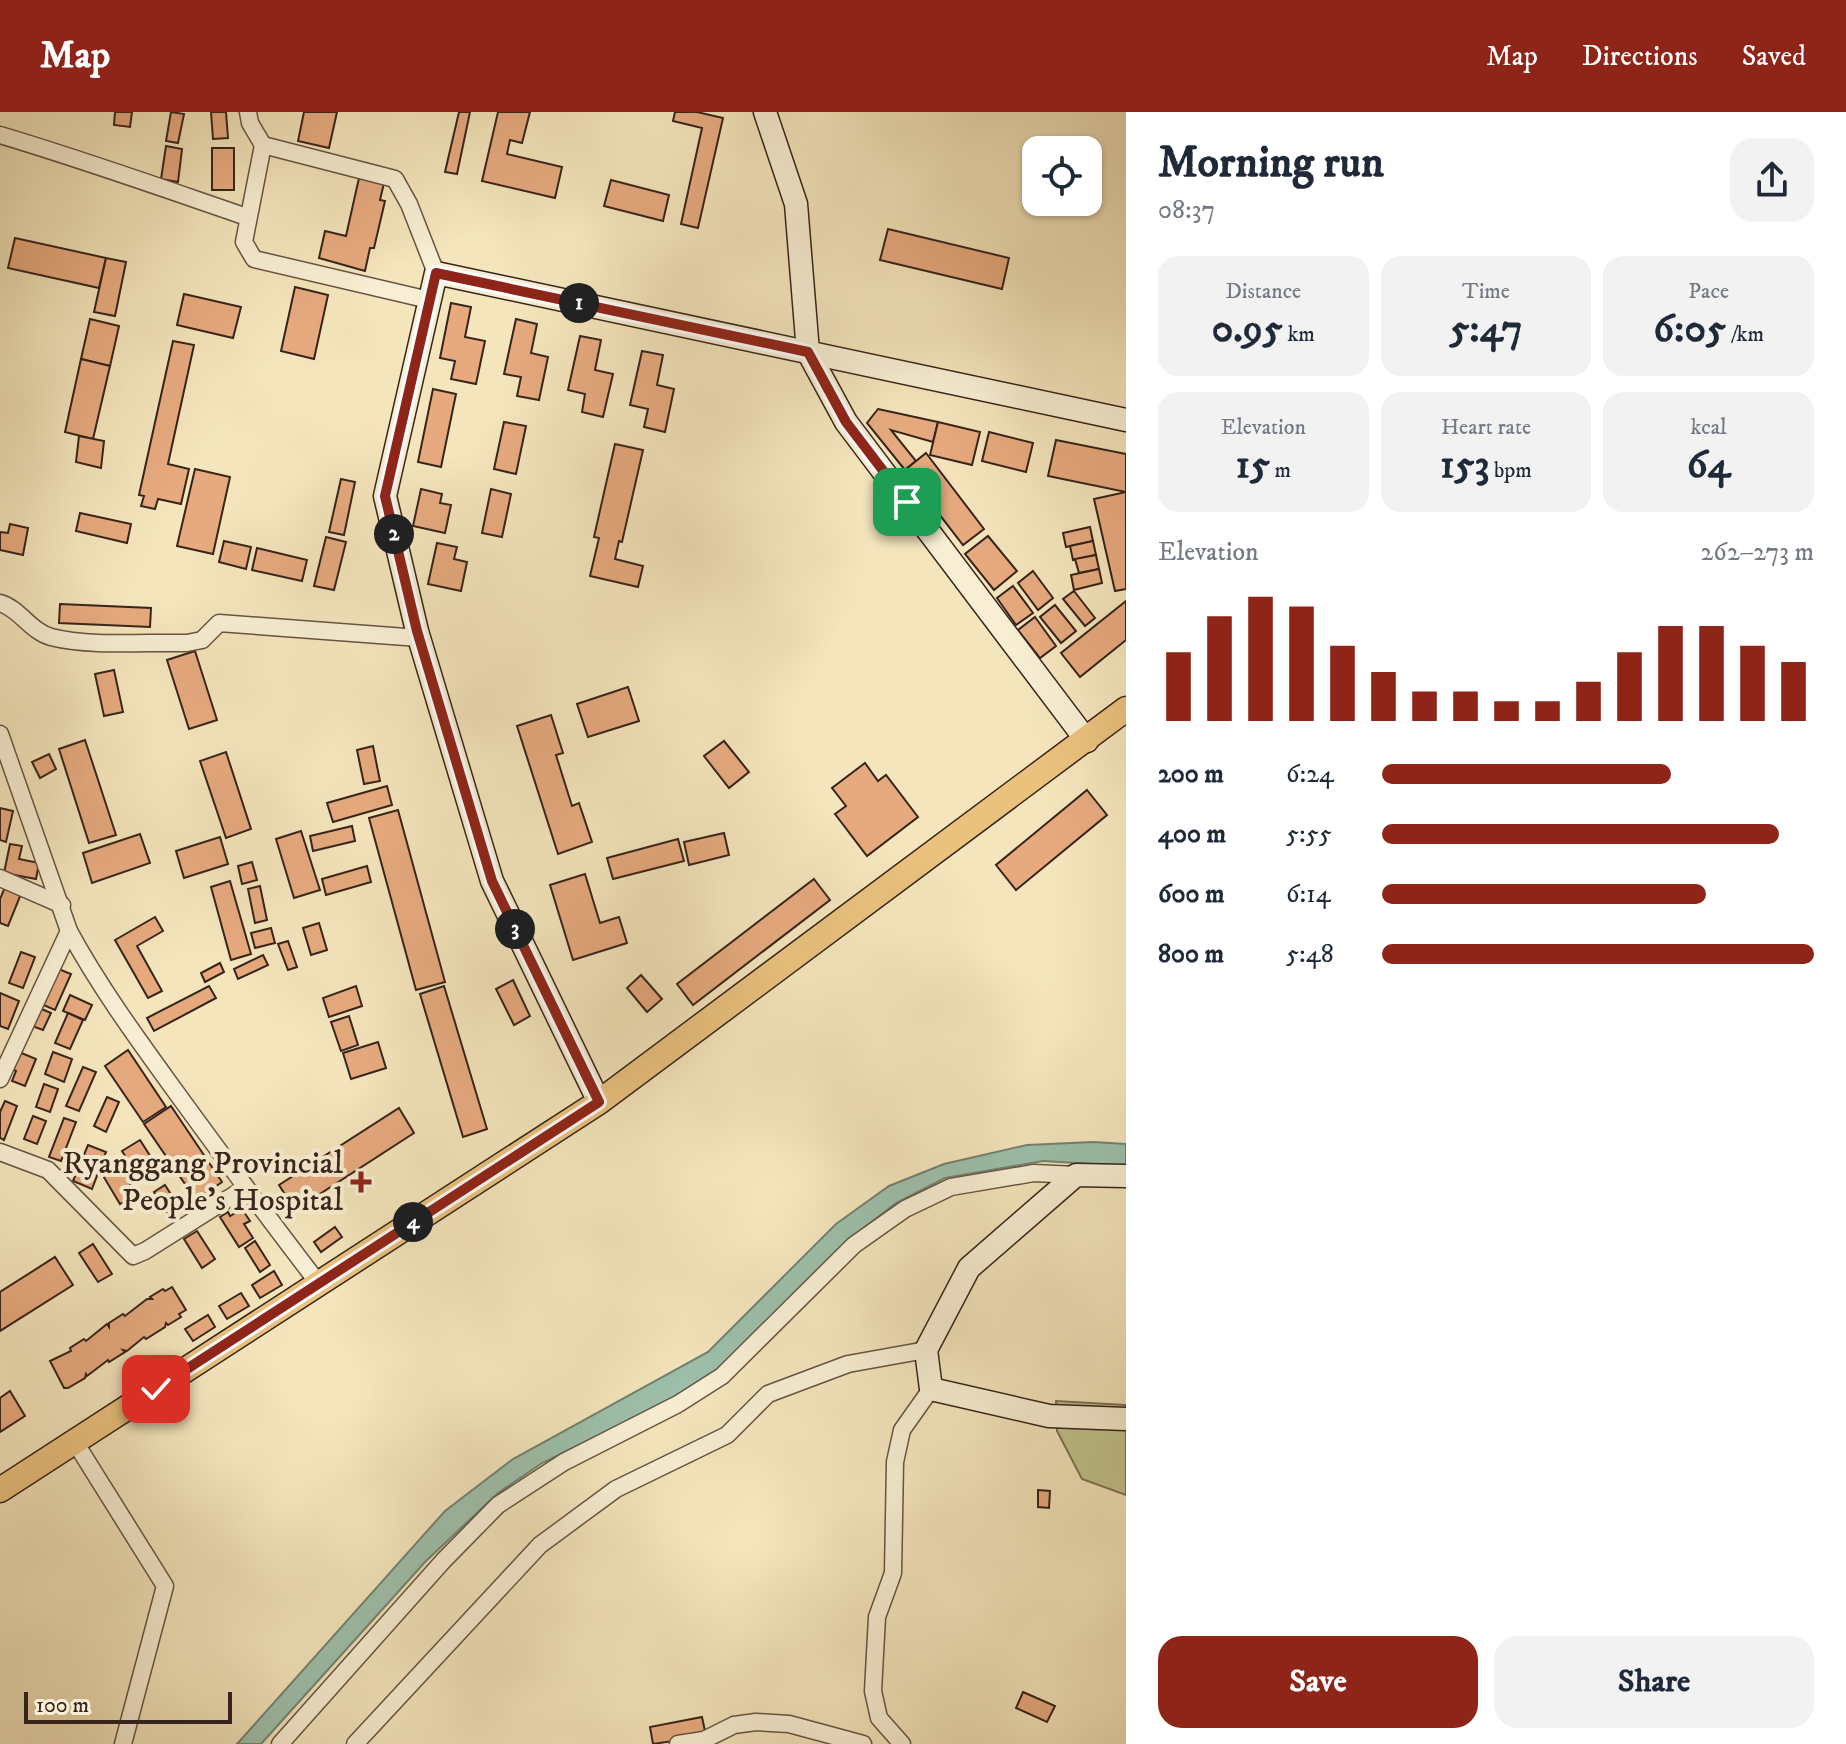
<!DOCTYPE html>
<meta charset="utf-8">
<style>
:root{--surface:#fff;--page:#f2f2f3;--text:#1f2937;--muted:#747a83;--accent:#8f2418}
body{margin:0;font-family:"IM FELL DW Pica",serif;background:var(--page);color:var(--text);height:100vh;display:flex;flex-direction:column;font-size:30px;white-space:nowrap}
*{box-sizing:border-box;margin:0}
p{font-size:26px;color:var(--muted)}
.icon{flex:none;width:44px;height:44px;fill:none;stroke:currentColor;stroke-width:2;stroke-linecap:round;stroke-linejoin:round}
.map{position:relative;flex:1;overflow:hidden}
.sheet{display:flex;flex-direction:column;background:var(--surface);width:720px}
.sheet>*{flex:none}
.fabs{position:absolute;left:1022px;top:24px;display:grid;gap:16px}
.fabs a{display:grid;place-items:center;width:80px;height:80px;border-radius:16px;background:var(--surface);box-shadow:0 2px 6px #0004;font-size:40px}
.scale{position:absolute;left:24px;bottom:20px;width:208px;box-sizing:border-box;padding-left:8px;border:4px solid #37241a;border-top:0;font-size:22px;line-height:28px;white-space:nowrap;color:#37241a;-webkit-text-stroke:6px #f8eed3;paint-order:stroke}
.pin{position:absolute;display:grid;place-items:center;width:68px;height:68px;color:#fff;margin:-34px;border-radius:16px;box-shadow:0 4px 12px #0006}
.km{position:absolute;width:40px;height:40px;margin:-20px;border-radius:50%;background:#222;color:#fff;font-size:22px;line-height:40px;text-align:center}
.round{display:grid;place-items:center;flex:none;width:84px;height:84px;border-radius:24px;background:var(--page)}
.headline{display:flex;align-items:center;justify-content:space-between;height:136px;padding:0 32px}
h1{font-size:44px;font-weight:800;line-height:60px}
.metrics{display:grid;grid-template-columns:repeat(3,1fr);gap:12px;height:136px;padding:8px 32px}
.metrics div{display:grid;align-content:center;border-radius:20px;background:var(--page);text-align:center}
.metrics b{font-size:40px;font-weight:800}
.metrics small{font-size:22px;font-weight:400}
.metrics p{font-size:22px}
.chart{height:224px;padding:16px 32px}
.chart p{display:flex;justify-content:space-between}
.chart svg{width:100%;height:144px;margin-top:8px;stroke:var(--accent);stroke-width:6}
.primary-button{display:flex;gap:16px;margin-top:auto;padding:16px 32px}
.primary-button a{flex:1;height:92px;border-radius:24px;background:var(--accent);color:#fff;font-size:32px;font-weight:800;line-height:92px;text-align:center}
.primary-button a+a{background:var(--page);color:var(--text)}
ul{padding:0 32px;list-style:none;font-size:26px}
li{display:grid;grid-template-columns:128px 96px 1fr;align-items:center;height:60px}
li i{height:20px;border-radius:10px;background:var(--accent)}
header{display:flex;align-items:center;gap:48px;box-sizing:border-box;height:112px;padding:0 40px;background:var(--accent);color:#fff}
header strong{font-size:38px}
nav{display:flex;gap:44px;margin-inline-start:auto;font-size:28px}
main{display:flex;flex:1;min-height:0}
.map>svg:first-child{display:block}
</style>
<header>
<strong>Map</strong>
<nav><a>Map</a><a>Directions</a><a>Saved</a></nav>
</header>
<main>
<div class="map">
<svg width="1126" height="1632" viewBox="0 0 1126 1632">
<rect width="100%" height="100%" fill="#f4e5bc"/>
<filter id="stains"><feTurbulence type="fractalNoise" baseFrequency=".0025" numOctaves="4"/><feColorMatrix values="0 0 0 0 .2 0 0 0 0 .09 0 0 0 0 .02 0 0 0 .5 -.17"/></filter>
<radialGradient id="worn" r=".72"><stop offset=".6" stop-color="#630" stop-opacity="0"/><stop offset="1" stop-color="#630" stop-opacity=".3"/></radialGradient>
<!-- green -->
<path fill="#c1c38c" stroke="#7c7453" stroke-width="2" d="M 1056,1289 L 1126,1293 L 1126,1383 L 1082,1367 L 1057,1319 Z"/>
<!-- water -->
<path fill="#9dc0ab" stroke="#748271" stroke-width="2" d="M 1093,1030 L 1126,1032 L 1126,1054 L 1043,1049 L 945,1066 L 896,1091 L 848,1128 L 718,1258 L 673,1287 L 542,1351 L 498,1381 L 425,1450 L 261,1632 L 237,1632 L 445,1399 L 513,1347 L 708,1240 L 836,1112 L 889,1074 L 944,1052 L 1027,1033 Z"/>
<!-- building -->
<g fill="#e7aa7f" stroke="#37241a" stroke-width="2">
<path d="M 115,0 L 132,0 L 130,15 L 114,13 Z"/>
<path d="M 171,0 L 184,2 L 178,31 L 166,29 Z"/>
<path d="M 211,0 L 226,0 L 228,26 L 213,27 Z"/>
<path d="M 304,0 L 337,0 L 329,36 L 298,29 Z"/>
<path d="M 459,0 L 470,0 L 457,62 L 445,60 Z"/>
<path d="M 498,0 L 530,0 L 522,31 L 510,28 L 507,42 L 562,55 L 555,86 L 482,69 Z"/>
<path d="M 675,0 L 697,0 L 723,6 L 698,116 L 681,112 L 702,16 L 673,9 Z"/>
<path d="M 166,34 L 182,37 L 178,70 L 161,67 Z"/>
<rect x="212" y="36" width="22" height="42"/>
<path d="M 359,66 L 384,71 L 380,88 L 385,89 L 374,136 L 370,136 L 365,159 L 319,146 L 325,119 L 346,124 Z"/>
<path d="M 611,68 L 669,83 L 663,109 L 604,94 Z"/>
<path d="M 888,117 L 1009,146 L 1002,177 L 880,148 Z"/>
<path d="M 15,126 L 106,146 L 99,176 L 8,156 Z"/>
<path d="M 106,146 L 126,150 L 115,204 L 94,200 Z"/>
<path d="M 295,175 L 328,183 L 314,247 L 281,239 Z"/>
<path d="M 184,182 L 241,195 L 233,226 L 177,213 Z"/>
<path d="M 451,191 L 471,195 L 465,225 L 485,229 L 476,272 L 451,267 L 455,249 L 440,246 Z"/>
<path d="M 90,207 L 119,214 L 110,254 L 81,247 Z"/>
<path d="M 516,207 L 537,212 L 531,241 L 548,245 L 539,288 L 517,284 L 521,265 L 504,262 Z"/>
<path d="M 580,224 L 601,228 L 595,258 L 613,262 L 603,305 L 582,300 L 585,282 L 568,278 Z"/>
<path d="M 173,229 L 194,233 L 168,352 L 189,357 L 181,392 L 158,387 L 155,397 L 141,394 L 144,384 L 139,383 Z"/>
<path d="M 642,239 L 663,243 L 657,273 L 674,277 L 665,320 L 644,315 L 648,297 L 630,293 Z"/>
<path d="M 81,247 L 110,254 L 93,327 L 65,320 Z"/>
<path d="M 433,277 L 456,282 L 441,355 L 418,350 Z"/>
<path d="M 878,297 L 938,310 L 933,330 L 891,318 L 916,349 L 905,358 L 867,311 Z"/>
<path d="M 504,310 L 526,314 L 516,362 L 494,357 Z"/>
<path d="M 938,310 L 980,320 L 972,353 L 930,343 Z"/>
<path d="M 989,320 L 1033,331 L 1026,360 L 982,349 Z"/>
<path d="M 79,324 L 104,329 L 101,356 L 76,350 Z"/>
<path d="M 1056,328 L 1126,342 L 1126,380 L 1048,364 Z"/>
<path d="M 615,332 L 643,338 L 622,430 L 619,429 L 615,447 L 643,454 L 638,475 L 590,464 L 599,426 L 594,425 Z"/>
<path d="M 926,341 L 984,417 L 963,433 L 905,358 Z"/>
<path d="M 195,357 L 230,365 L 213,442 L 177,434 Z"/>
<path d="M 341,367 L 355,370 L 344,423 L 329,420 Z"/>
<path d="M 421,377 L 442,382 L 440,391 L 451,393 L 445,421 L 413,414 Z"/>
<path d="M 491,377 L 511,382 L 502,425 L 482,421 Z"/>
<path d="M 1126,380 L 1126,477 L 1115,479 L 1094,387 Z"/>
<path d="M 80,401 L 131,412 L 127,431 L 76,419 Z"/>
<path d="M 10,412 L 28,416 L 23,443 L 0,438 L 0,420 L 8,421 Z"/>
<path d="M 1090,415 L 1093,429 L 1066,435 L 1063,421 Z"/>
<path d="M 988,424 L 1017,459 L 994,478 L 965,442 Z"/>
<path d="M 326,425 L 346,430 L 334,478 L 314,474 Z"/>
<path d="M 224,429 L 251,435 L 246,457 L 219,450 Z"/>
<path d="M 1093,429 L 1096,443 L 1073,448 L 1070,434 Z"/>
<path d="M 437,431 L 457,435 L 454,447 L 467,450 L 461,479 L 428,472 Z"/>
<path d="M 257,436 L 307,448 L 302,469 L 252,458 Z"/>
<path d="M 1096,443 L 1099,457 L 1079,461 L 1075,447 Z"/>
<path d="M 1099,457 L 1102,471 L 1074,478 L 1071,463 Z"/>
<path d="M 1033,459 L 1053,486 L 1038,498 L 1018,471 Z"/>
<path d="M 1013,474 L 1033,501 L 1016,513 L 997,486 Z"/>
<path d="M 1074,479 L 1095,506 L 1085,514 L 1063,487 Z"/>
<path d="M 1126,489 L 1126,528 L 1080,565 L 1061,541 Z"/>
<path d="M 60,492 L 151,496 L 150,515 L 59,511 Z"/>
<path d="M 1055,493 L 1076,519 L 1061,531 L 1040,505 Z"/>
<path d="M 1035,505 L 1056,534 L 1040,546 L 1018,518 Z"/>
<path d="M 195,539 L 217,608 L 189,617 L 167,548 Z"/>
<path d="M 114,558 L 123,600 L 104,604 L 95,562 Z"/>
<path d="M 628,575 L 639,609 L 588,625 L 577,592 Z"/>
<path d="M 551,603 L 563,641 L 556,643 L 572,694 L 579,691 L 592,730 L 558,742 L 517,614 Z"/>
<path d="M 85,628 L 116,723 L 89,731 L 59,637 Z"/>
<path d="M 724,629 L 749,660 L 729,676 L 704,644 Z"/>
<path d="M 373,634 L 380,669 L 364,672 L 357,638 Z"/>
<path d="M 226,640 L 251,717 L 226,726 L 200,649 Z"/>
<path d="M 49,642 L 56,657 L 40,666 L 32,650 Z"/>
<path d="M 865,651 L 878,669 L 886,663 L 918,705 L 867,744 L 835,702 L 846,694 L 832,676 Z"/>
<path d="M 387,674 L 392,693 L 333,710 L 327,691 Z"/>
<path d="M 1087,678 L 1107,703 L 1016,778 L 996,753 Z"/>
<path d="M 0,696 L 13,699 L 6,730 L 0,728 Z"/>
<path d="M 398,698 L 445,870 L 416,878 L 369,706 Z"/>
<path d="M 352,714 L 355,729 L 313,739 L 310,724 Z"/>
<path d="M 301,719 L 320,778 L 294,786 L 276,727 Z"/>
<path d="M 724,721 L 729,743 L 689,753 L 684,730 Z"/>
<path d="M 140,722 L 150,751 L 92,771 L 83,741 Z"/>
<path d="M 220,725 L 228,752 L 184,766 L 176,739 Z"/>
<path d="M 678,727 L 684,749 L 613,767 L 607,746 Z"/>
<path d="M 10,732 L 22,734 L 19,747 L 39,751 L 36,767 L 4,761 Z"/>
<path d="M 252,750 L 257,768 L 242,772 L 238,754 Z"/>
<path d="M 367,754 L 371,770 L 326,783 L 322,767 Z"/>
<path d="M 585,762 L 600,811 L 619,805 L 627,831 L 573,848 L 550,773 Z"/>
<path d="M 814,767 L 830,788 L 693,893 L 677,872 Z"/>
<path d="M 230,769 L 251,842 L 231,848 L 211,775 Z"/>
<path d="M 260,774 L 267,808 L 255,811 L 248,777 Z"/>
<path d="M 5,775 L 21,782 L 8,814 L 0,811 L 0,787 Z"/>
<path d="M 155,805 L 163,819 L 137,834 L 162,879 L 148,886 L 115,828 Z"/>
<path d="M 319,811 L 327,838 L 311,843 L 303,816 Z"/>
<path d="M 271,816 L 275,831 L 255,836 L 251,821 Z"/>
<path d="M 288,829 L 297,855 L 288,858 L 278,832 Z"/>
<path d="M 21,840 L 35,845 L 23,876 L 9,871 Z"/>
<path d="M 263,843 L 268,853 L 238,867 L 234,857 Z"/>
<path d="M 220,851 L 224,860 L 205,870 L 201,861 Z"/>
<path d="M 56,856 L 71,862 L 55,898 L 41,892 Z"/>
<path d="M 641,863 L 662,887 L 647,900 L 627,876 Z"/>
<path d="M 513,868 L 530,904 L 514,913 L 496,877 Z"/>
<path d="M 209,874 L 216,886 L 154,919 L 147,906 Z"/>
<path d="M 356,874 L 362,894 L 329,905 L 323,886 Z"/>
<path d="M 444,874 L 487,1017 L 463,1025 L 420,882 Z"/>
<path d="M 0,881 L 19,889 L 8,917 L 0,914 Z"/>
<path d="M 70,883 L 92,893 L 85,908 L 63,899 Z"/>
<path d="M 37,895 L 51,901 L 43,918 L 29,913 Z"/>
<path d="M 68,901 L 83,908 L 70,937 L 55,931 Z"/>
<path d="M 349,904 L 358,933 L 341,939 L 331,910 Z"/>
<path d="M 378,930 L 386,956 L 351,967 L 343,941 Z"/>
<path d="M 128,938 L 166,995 L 143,1010 L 105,954 Z"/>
<path d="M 19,940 L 36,947 L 25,974 L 12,969 L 16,959 L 12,957 Z"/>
<path d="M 53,940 L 72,947 L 64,970 L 45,962 Z"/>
<path d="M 83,955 L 96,960 L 79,999 L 66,994 Z"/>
<path d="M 44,972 L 58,977 L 50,1000 L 36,995 Z"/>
<path d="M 107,985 L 119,990 L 106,1020 L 94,1014 Z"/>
<path d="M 5,989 L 17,994 L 4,1028 L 0,1026 L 0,1000 Z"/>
<path d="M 171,994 L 222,1070 L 196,1088 L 144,1012 Z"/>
<path d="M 399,996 L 414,1021 L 295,1098 L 279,1073 Z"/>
<path d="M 33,1004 L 46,1009 L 37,1032 L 24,1027 Z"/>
<path d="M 64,1006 L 76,1010 L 61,1049 L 49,1045 Z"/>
<path d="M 140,1028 L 154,1050 L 136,1061 L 122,1039 Z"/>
<path d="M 88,1033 L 106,1040 L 92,1077 L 73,1069 Z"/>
<path d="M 119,1053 L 136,1082 L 120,1092 L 102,1062 Z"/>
<path d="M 165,1073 L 179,1095 L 168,1102 L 154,1080 Z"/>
<path d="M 242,1097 L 250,1109 L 244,1112 L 253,1126 L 239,1135 L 220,1105 L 228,1100 L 230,1104 Z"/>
<path d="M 335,1115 L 342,1125 L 321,1140 L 314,1130 Z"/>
<path d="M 197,1119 L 215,1147 L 202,1156 L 184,1127 Z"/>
<path d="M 255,1129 L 270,1153 L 260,1160 L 245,1136 Z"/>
<path d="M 93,1132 L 112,1162 L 98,1170 L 79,1141 Z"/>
<path d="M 55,1145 L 73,1173 L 0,1219 L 0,1180 Z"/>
<path d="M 274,1159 L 282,1173 L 260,1186 L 252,1173 Z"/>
<path d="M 172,1175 L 186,1198 L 179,1202 L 181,1205 L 168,1213 L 166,1211 L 165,1215 L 146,1227 L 144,1225 L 127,1239 L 123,1238 L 125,1240 L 109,1250 L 108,1248 L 87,1264 L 86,1262 L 85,1266 L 68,1276 L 64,1276 L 50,1249 L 71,1239 L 70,1236 L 84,1227 L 86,1229 L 107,1212 L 109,1215 L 109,1211 L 123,1202 L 125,1204 L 147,1187 L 152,1187 L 150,1185 L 163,1177 L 165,1179 Z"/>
<path d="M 241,1181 L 249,1194 L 227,1207 L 219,1194 Z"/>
<path d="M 208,1203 L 215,1215 L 193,1229 L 185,1217 Z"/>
<path d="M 10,1279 L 25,1304 L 0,1320 L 0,1286 Z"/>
<path d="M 1038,1378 L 1050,1379 L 1049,1396 L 1038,1395 Z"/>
<path d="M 1023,1580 L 1055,1594 L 1047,1610 L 1016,1596 Z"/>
<path d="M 702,1605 L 706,1624 L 653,1632 L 650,1615 Z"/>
</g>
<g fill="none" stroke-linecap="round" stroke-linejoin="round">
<defs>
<g id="street">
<path d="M 248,0 L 250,11 L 263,33 L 395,67 L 409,92 L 436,161"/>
<path d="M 0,23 C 84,48 165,77 247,105"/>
<path d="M 263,33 L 244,130 L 254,147 L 429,188"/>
<path d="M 0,491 C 19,496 30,519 51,525 C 90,535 146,530 187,531 L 202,528 L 219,511 L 419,526"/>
<path d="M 0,622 L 69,819 C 99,874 136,925 173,976 C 221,1042 269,1107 319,1172"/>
<path d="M 0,766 L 62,793"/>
<path d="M 0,967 L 69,819"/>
<path d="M 0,1040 L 48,1058 L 133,1144 L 145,1139 L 245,1076"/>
<path d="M 75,1330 L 165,1474 L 123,1632"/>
<path d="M 280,1632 L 444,1448 L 498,1393 L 564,1350 L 678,1292 L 722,1264 L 854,1133 L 905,1097 L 951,1075 L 1034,1061 L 1076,1063"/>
<path d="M 355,1632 L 540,1433 L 616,1377 L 727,1323 L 768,1282 L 848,1252 L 926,1238"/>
<path d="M 678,1632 L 704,1628 L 734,1613 L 756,1610 L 789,1612 L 863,1632"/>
<path d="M 902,1632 L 879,1606 L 873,1579 L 877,1505 L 893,1461 L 895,1350 L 902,1318 L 931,1277"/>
</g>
<g id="secondary">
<path d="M 765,0 L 796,92 L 808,240 L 846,310 L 1087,629"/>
<path d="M 599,990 L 492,769 L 417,519 L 385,384 L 436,161 L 1126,308"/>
<path d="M 1126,1064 L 1076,1063 L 969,1156 L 926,1238 L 931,1277 L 1049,1304 L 1126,1307"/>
</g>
<path id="primary" d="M 0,1378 L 599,990 L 1126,597"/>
</defs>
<!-- street casing -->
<use href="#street" stroke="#665442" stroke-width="19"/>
<!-- secondary casing -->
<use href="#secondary" stroke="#37241a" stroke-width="25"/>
<!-- primary casing -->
<use href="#primary" stroke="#37241a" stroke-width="27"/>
<!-- street -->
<use href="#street" stroke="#f8eed3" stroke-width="16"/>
<!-- secondary -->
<use href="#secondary" stroke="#f8eed3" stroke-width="22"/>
<!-- primary -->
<use href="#primary" stroke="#eac27e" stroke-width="24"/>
</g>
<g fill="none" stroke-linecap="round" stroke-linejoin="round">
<defs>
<path id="route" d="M 156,1277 L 599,990 L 492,769 L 417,519 L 385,384 L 436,161 L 808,240 L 846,310 L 907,390"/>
</defs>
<!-- route casing -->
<use href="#route" stroke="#fff" stroke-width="16"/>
<!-- route -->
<use href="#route" stroke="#8f2418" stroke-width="10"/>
</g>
<!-- markers -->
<path fill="#8f2418" stroke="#f8eed3" stroke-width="3" d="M357 1058h8v8h8v8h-8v8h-8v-8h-8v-8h8z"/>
<g text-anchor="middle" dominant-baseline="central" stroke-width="8" stroke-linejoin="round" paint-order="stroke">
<!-- poi labels -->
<g font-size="32" fill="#37241a" stroke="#f8eed3" text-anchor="end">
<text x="343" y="1052">Ryanggang Provincial<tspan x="343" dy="37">People's Hospital</tspan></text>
</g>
</g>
<rect width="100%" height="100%" filter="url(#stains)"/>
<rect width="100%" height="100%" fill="url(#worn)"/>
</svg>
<div class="fabs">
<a><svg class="icon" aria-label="locate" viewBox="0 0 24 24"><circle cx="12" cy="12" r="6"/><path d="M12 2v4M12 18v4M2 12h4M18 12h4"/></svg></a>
</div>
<div class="scale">100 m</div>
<div class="pin" style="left:907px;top:390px;background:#1e9e55"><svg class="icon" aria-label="arrive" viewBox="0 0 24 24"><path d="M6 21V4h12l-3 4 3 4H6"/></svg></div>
<div class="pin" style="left:156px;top:1277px;background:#d93025"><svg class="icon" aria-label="check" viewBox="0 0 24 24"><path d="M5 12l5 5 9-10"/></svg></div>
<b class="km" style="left:579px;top:191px">1</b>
<b class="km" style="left:394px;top:422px">2</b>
<b class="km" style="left:515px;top:817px">3</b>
<b class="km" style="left:413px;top:1110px">4</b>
</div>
<section class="sheet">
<div class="headline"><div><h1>Morning run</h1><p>08:37</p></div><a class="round"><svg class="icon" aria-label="share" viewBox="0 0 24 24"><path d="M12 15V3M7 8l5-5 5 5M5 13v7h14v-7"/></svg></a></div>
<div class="metrics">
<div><p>Distance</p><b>0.95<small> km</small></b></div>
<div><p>Time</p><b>5:47</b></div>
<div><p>Pace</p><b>6:05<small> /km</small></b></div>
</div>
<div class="metrics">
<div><p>Elevation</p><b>15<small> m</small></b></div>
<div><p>Heart rate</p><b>153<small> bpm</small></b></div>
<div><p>kcal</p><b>64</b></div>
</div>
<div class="chart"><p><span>Elevation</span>262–273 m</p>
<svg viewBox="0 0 160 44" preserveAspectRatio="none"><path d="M5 44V23M15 44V12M25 44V6M35 44V9M45 44V21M55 44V29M65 44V35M75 44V35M85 44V38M95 44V38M105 44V32M115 44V23M125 44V15M135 44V15M145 44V21M155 44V26"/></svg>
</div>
<ul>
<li><b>200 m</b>6:24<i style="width:67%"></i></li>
<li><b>400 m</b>5:55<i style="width:92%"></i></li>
<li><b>600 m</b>6:14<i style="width:75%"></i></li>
<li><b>800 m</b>5:48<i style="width:100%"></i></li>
</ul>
<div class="primary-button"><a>Save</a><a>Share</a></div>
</section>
</main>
